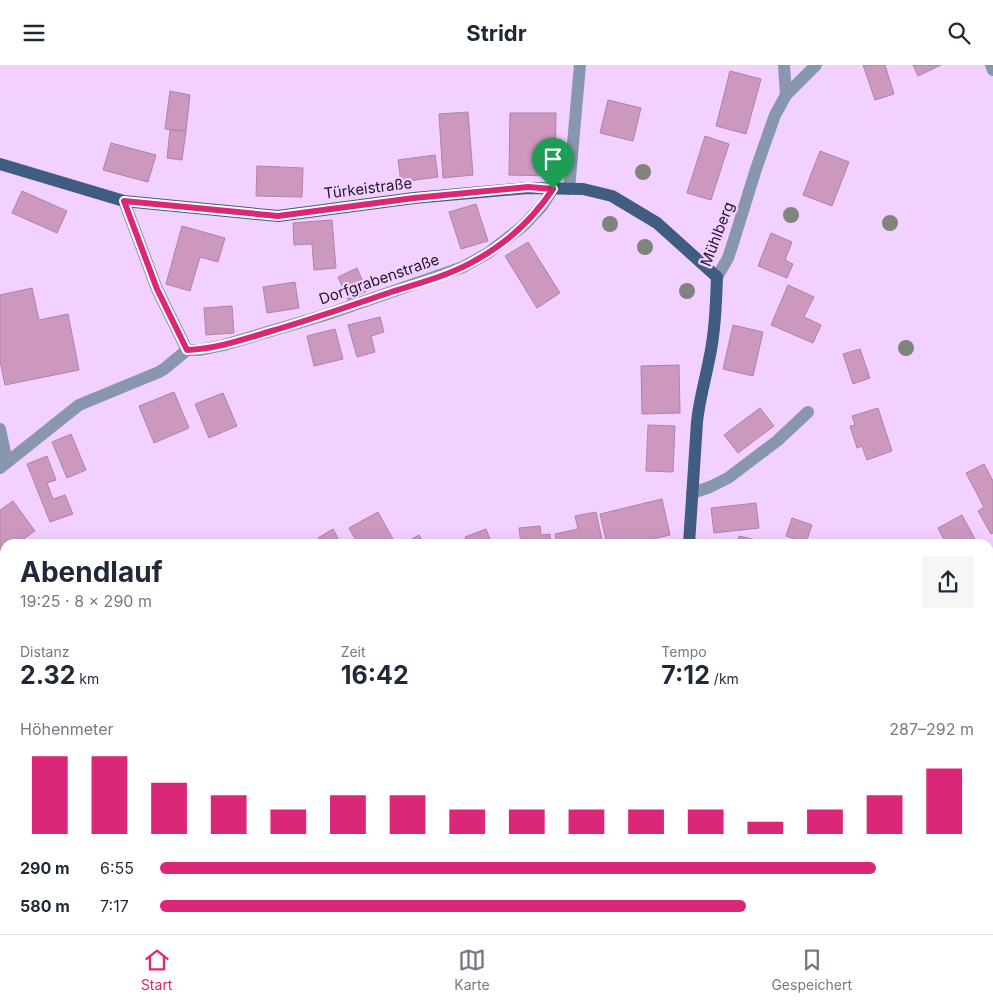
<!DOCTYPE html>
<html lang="de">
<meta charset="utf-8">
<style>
:root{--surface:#fff;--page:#f6f6f7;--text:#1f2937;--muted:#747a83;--line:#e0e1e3;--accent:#db2777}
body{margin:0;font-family:Inter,sans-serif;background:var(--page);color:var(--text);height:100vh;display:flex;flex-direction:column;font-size:19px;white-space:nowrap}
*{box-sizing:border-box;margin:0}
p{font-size:16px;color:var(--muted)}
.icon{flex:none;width:28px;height:28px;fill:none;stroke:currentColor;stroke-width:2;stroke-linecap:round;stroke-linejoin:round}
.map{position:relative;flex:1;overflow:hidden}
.details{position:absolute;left:0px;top:474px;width:994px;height:396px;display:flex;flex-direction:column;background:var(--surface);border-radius:15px 15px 0 0;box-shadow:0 5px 20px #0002}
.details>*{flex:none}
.pin{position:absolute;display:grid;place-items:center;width:42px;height:42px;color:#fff;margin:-51px -21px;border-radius:50% 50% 50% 0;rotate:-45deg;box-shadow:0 0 5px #0007}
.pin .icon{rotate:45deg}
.round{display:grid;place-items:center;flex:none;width:52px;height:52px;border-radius:0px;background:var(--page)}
.headline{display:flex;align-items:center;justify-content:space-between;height:85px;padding:0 20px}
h1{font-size:28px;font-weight:700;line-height:38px}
.stats{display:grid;grid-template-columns:repeat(3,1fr);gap:8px;height:85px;padding:5px 20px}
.stats div{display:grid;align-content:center}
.stats b{font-size:25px;font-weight:700}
.stats small{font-size:14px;font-weight:400}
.stats p{font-size:14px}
.chart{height:140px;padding:10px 20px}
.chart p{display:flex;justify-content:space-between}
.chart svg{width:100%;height:90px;margin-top:5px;stroke:var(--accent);stroke-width:6}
ul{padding:0 20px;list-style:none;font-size:16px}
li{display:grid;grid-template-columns:80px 60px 1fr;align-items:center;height:38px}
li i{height:12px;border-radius:6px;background:var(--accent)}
header{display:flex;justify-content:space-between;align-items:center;height:65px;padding:0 20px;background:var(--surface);font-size:22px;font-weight:700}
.dock{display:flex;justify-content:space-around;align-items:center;height:70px;border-top:1px solid var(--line);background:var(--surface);font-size:14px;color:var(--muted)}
.dock a{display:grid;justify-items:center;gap:2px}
.dock .active{color:var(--accent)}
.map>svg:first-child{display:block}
</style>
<header><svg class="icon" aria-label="menu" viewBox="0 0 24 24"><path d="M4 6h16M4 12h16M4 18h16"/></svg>Stridr<svg class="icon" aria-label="search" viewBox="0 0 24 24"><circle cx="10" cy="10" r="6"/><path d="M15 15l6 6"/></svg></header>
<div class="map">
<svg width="993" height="869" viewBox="0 0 993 869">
<rect width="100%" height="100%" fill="#f2d0ff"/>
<!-- building -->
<g fill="#cc98be" stroke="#b183a4">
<path d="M 863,0 L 885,0 L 894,29 L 875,35 Z"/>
<path d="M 913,0 L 941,0 L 918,11 Z"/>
<path d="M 730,6 L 761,14 L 746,69 L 716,61 Z"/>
<path d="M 170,26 L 190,30 L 186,66 L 165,64 Z"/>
<path d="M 608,35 L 641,43 L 633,76 L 600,68 Z"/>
<path d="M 468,47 L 473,110 L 443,113 L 439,49 Z"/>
<path d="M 510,48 L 556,48 L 555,111 L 509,110 Z"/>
<path d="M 170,65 L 186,66 L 182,95 L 167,93 Z"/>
<path d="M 705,71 L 729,79 L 711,135 L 687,128 Z"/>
<path d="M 111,78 L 156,90 L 148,117 L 103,105 Z"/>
<path d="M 820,86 L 849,97 L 832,141 L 803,130 Z"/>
<path d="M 435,90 L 438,112 L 401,117 L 398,95 Z"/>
<path d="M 257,101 L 303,103 L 302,132 L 256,131 Z"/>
<path d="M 22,126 L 67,146 L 57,168 L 12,148 Z"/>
<path d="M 476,139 L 488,176 L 461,184 L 449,147 Z"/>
<path d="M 332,155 L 336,203 L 314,205 L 312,179 L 294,180 L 293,158 Z"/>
<path d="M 182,161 L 225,173 L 218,197 L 200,192 L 190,226 L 166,219 Z"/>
<path d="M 771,168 L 792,177 L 785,195 L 793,199 L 787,213 L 758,201 Z"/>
<path d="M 528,177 L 560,228 L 537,243 L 505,191 Z"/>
<path d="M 357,203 L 367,226 L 348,235 L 338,212 Z"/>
<path d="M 295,217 L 299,243 L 267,248 L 263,222 Z"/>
<path d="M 788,220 L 814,232 L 804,252 L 821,260 L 813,278 L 771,260 Z"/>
<path d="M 32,223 L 39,255 L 68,249 L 79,305 L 5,320 L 0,296 L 0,230 Z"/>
<path d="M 232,241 L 234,268 L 206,270 L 204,243 Z"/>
<path d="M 380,252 L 384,267 L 371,271 L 375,287 L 357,292 L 348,260 Z"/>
<path d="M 733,260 L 763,267 L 753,311 L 723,304 Z"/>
<path d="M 335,264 L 343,294 L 314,301 L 307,271 Z"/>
<path d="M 860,284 L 870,313 L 853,319 L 843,289 Z"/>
<path d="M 679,300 L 680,348 L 642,349 L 641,301 Z"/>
<path d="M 174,327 L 189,363 L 154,378 L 139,341 Z"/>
<path d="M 223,328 L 237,361 L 209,373 L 195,339 Z"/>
<path d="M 760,343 L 774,361 L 738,388 L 724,370 Z"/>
<path d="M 878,343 L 892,386 L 867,395 L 862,381 L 857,383 L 850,361 L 855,360 L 852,351 Z"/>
<path d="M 648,360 L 675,361 L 673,407 L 646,406 Z"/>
<path d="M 71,369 L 86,405 L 67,413 L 52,377 Z"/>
<path d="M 47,391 L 56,415 L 47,418 L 53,434 L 65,430 L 73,449 L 50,457 L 27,399 Z"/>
<path d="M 984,399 L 993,416 L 993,468 L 991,469 L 978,446 L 984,442 L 966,408 Z"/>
<path d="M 662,434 L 670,470 L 631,479 L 607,479 L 600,449 Z"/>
<path d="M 13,436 L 35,466 L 17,479 L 5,479 L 5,487 L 0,491 L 0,445 Z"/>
<path d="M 756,438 L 759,463 L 714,468 L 711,443 Z"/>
<path d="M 378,447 L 393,474 L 384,479 L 358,479 L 349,463 Z"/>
<path d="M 596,447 L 603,479 L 557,479 L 555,469 L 578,464 L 575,451 Z"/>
<path d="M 962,450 L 977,478 L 975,479 L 946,479 L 938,463 Z"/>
<path d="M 792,453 L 812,460 L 806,478 L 786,471 Z"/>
<path d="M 540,461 L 541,470 L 550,469 L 551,479 L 521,479 L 519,463 Z"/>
<path d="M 333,464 L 341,479 L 322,479 L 318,473 Z"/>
<path d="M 486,464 L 492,479 L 468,479 L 465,472 Z"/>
<path d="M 419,470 L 424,479 L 403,479 Z"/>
<path d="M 739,471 L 774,479 L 737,479 Z"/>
<path d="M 993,585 L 993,596 L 989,594 Z"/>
<path d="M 722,865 L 750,865 L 750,869 L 721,869 Z"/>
<rect x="767" y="865" width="20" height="4"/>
<path d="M 884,865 L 910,865 L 909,869 L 884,869 Z"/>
</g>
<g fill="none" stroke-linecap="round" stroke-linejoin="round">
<!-- minor -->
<g stroke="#8897ad" stroke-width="12">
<path d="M 784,0 L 786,30"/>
<path d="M 991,0 L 993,5"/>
<path d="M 569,124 L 580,0"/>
<path d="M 124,136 L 157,224 L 187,285"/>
<path d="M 717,212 L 728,193 L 733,178 L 756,104 L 775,50 L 786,30 L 816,0"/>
<path d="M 0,364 L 7,397"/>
<path d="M 0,403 L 79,340 L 159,307 L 164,304 L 187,285 L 200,285 L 224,280 L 325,250 L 463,202 L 488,188 L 523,161 L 542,141 L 553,124"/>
<path d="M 692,428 L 710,422 L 728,413 L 777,376 L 808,347"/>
<path d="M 989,491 L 993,489"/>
<path d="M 989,544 L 993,546"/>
<path d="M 683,869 L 684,865"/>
</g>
<!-- major -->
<g stroke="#415c81" stroke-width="12">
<path d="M 0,99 L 124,136 L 278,151 L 414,133 L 528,123 L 583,124 L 612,131 L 657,158 L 717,212 C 716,240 715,268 709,295 C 705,316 699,336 697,357 L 689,479"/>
<path d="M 0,729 L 5,727"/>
</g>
</g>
<!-- trees -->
<g fill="#80847c">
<circle cx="643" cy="107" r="8"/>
<circle cx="791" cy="150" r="8"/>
<circle cx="890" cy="158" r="8"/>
<circle cx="610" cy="159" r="8"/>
<circle cx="645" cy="182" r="8"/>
<circle cx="687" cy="226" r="8"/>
<circle cx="906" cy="283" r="8"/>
</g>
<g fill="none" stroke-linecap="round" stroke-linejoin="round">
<defs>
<path id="route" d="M 528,122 L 553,124 C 533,154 507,178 476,195 C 451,210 419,218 391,227 C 350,241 310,255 268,267 C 242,275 215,284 187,285 L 157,224 L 124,136 L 278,151 L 414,133 Z"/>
</defs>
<!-- route casing -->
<use href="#route" stroke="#fff" stroke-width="10"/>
<!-- route -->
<use href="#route" stroke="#db2777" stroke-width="6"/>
</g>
<g text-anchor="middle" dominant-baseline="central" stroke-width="4.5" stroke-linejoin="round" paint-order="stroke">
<!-- street labels -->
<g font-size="15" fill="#241828" stroke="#f2d0ff">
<text transform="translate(368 123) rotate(-7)">Türkeistraße</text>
<text transform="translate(717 169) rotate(-69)">Mühlberg</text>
<text transform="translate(379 214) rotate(-19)">Dorfgrabenstraße</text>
</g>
</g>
</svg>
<div class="pin" style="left:553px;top:124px;background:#1e9e55"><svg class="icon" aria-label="arrive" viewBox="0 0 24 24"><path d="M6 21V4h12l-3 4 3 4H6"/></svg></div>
<section class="details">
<div class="headline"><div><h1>Abendlauf</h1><p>19:25 · 8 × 290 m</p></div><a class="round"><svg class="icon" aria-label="share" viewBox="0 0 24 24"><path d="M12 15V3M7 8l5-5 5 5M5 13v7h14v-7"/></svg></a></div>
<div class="stats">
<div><p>Distanz</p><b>2.32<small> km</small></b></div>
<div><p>Zeit</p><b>16:42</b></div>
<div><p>Tempo</p><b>7:12<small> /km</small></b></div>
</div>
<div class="chart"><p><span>Höhenmeter</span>287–292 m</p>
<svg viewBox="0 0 160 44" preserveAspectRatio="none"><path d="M5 44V6M15 44V6M25 44V19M35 44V25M45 44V32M55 44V25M65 44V25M75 44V32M85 44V32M95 44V32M105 44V32M115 44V32M125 44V38M135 44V32M145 44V25M155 44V12"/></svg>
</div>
<ul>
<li><b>290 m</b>6:55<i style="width:88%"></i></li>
<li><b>580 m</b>7:17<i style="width:72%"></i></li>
</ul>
</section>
</div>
<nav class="dock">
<a class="active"><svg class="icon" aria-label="home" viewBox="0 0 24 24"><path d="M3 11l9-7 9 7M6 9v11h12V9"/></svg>Start</a>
<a><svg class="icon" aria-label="map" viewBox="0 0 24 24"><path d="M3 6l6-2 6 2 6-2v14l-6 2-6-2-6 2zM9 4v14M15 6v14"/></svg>Karte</a>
<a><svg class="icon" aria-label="saved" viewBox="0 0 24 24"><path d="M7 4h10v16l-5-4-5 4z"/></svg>Gespeichert</a>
</nav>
